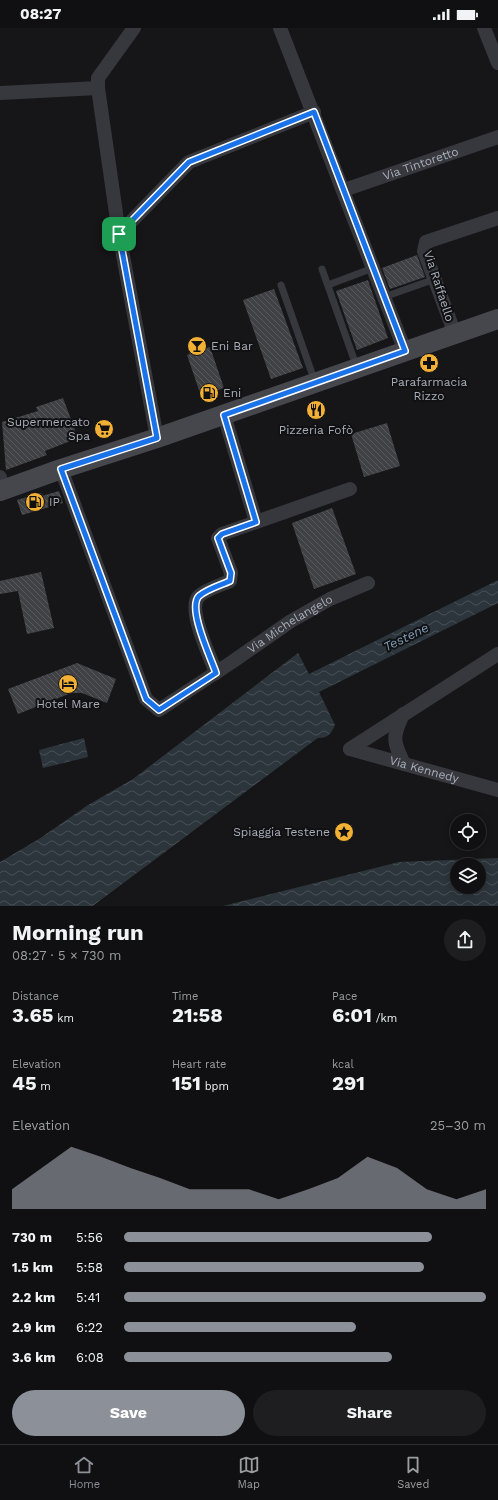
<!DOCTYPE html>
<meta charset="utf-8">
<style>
:root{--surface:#101012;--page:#1e1e20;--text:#f1f3f6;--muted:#9c9d9f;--line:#303032;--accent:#8c9099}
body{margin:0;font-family:"Work Sans",sans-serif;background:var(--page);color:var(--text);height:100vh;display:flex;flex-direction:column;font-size:15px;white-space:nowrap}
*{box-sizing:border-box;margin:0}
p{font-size:13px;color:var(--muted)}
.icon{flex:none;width:22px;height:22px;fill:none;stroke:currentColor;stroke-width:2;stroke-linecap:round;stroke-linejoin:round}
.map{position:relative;height:878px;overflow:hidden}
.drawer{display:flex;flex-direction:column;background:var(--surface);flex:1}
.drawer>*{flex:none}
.controls{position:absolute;left:450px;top:786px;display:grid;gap:8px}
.controls a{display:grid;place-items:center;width:36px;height:36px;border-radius:50%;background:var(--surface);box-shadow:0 2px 10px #0003,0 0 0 1px var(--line);font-size:20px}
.pin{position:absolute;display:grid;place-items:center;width:34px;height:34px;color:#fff;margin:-17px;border-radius:8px;box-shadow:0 2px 6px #0006}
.round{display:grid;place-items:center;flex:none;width:42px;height:42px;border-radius:21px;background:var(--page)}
.head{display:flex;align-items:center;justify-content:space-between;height:68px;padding:0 12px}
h1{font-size:22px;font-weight:700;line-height:30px}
.metrics{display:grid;grid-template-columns:repeat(3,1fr);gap:6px;height:68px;padding:4px 12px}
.metrics div{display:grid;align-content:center}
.metrics b{font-size:20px;font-weight:700}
.metrics small{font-size:11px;font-weight:400}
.metrics p{font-size:11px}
.chart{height:112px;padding:8px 12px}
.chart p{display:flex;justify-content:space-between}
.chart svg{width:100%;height:72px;margin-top:4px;fill:var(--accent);opacity:.7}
.action{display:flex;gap:8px;margin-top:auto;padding:8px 12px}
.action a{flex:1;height:46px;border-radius:24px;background:var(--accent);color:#fff;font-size:16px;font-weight:700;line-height:46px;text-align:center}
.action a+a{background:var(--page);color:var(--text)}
ul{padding:0 12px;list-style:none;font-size:13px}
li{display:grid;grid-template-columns:64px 48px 1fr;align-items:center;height:30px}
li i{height:10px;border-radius:5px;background:var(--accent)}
.status{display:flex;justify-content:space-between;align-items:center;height:28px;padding:0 20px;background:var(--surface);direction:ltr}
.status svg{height:11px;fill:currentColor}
.tab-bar{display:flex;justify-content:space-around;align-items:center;height:56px;border-top:1px solid var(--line);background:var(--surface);font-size:11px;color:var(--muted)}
.tab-bar a{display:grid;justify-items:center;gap:2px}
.tab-bar .current{color:var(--accent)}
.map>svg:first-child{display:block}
</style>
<div class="status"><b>08:27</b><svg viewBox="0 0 49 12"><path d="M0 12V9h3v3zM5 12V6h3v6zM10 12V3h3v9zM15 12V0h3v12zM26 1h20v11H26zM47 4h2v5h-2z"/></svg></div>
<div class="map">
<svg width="498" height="878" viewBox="0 0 498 878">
<defs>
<pattern id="water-waves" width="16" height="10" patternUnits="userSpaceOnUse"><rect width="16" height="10" fill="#2c353c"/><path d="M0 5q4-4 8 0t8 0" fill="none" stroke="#485056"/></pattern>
<pattern id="building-back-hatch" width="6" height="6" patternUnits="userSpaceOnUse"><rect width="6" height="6" fill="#404145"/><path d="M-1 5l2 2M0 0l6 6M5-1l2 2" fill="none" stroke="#595a5e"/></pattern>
</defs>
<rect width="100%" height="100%" fill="#161618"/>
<!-- water -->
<g fill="url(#water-waves)" fill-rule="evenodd">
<path d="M 498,552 L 498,575 L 319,664 L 335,697 C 331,706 328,710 318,710 L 93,878 L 0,878 L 0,834 L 39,811 L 88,777 L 133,751 L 298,625 L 309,646 Z"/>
<path d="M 84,710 L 88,729 L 43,740 L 39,722 Z"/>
<path d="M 498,830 L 498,878 L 223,878 L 399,834 ZM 457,837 L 479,837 L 479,859 L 457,859 Z"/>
</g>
<!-- pier -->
<path fill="#161618" d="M 318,710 L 326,712 L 319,712 L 96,878 L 93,878 Z"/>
<!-- building -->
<g fill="url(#building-back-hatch)">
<path d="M 417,227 L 425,249 L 390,261 L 382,240 Z"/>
<path d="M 368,252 L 388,310 L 357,322 L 336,263 Z"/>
<path d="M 274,261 L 303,340 L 271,351 L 243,272 Z"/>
<path d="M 203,310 L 207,320 L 210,319 L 224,360 L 201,368 L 187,327 L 190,326 L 187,316 Z"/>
<path d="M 63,370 L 78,410 L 45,423 L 47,427 L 6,442 L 2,394 L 38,383 L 36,379 Z"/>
<path d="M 387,395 L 400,438 L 364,449 L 351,406 Z"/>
<path d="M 59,463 L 63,475 L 22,487 L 17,472 L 41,465 L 42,468 Z"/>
<path d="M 332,480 L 356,546 L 314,561 L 292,495 Z"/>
<path d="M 41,544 L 54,600 L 27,606 L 18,563 L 0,566 L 0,553 Z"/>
<path d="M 77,635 L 116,651 L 107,675 L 82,665 L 71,665 L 18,686 L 8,661 Z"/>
</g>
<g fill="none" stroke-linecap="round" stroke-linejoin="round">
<!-- service -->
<g stroke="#37383d" stroke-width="7">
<path d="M 322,241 L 357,340"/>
<path d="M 281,257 L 315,354"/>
<path d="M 328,257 L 373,240"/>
<path d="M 384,269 L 435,251"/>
</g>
<!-- minor -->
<g stroke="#37383d" stroke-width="14">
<path d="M 280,0 L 405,323"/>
<path d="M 484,0 L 498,35"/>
<path d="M 98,60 L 119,206 L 157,410"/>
<path d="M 0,65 L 98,60 L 98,50 L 134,0"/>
<path id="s1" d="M 344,162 L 498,109"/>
<path d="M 119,206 L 189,134 L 314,84"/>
<path d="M 455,306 L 424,223 L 426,214 L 498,190"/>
<path d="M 224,387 L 256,494"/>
<path id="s2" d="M 61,441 L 146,671 L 159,682 L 232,634 L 291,593 L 330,571 L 368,555"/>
<path d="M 0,449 L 1,462"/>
<path d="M 216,645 C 211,630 186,580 199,568 C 207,561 221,557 230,553 L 231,545 L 218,510 L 222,506 L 350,461"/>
<path d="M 403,686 C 392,710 393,713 404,736"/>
<path d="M 350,721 L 498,626"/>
<path id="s3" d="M 350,721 L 498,762"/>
</g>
<!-- secondary -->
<path stroke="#45474d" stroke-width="20" d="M 0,463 L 61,441 L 157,410 L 498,291"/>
</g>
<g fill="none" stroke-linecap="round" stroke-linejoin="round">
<defs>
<path id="route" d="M 314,84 L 405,323 L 224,387 L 256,494 L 222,506 L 218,510 L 231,545 L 230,553 C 221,557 207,561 199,568 C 187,580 211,630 216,645 L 159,682 L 146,671 L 61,441 L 157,410 L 119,206 L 189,134 Z"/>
</defs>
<!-- route casing -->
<use href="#route" stroke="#fff" stroke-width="8"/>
<!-- route -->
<use href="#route" stroke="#1a73e8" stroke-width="5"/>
</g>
<!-- icons -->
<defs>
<symbol id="bar-disc" viewBox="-11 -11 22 22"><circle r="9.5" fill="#f2b134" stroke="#111113"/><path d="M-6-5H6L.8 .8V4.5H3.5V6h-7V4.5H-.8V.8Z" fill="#111"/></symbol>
<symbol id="pharmacy-disc" viewBox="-11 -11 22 22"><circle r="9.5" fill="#f2b134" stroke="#111113"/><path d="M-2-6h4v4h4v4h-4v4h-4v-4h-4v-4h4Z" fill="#111"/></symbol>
<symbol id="fuel-disc" viewBox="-11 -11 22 22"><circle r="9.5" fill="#f2b134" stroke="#111113"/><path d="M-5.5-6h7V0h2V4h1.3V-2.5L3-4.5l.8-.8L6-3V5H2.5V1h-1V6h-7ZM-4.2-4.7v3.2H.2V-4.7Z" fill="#111"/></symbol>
<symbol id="restaurant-disc" viewBox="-11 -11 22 22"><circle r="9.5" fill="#f2b134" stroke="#111113"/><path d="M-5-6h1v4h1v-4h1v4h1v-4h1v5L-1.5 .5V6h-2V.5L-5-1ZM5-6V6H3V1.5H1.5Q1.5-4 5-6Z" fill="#111"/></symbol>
<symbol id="supermarket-disc" viewBox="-11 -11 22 22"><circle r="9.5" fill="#f2b134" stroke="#111113"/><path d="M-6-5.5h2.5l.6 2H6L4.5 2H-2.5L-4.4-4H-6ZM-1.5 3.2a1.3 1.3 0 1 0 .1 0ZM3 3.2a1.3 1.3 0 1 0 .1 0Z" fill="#111"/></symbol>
<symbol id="hotel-disc" viewBox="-11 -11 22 22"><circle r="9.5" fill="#f2b134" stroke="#111113"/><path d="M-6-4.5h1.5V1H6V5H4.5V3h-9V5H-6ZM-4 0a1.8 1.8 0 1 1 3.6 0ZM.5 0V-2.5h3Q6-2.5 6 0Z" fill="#111"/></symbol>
<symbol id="sight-disc" viewBox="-11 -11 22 22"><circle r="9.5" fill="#f2b134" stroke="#111113"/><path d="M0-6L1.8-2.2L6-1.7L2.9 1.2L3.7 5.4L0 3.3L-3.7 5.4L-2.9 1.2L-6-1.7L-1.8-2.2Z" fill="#111"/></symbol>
</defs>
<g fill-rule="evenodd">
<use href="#bar-disc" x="186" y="307" width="22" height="22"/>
<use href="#pharmacy-disc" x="418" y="324" width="22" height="22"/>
<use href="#fuel-disc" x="198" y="354" width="22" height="22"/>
<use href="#restaurant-disc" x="305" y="371" width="22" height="22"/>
<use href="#supermarket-disc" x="93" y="390" width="22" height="22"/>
<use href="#fuel-disc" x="24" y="463" width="22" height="22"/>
<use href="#hotel-disc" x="57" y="645" width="22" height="22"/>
<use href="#sight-disc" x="333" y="793" width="22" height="22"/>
</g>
<g text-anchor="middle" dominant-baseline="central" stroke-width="4" stroke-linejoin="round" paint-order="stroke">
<!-- street labels -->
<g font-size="12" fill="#a8adb8" stroke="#111113">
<text stroke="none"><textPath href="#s1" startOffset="81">Via Tintoretto</textPath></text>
<text transform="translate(439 258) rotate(72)">Via Raffaello</text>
<text stroke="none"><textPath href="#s2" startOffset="419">Via Michelangelo</textPath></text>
<text stroke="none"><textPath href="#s3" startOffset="77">Via Kennedy</textPath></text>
</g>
<!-- poi labels -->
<g font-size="12" fill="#a8adb8" stroke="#111113" text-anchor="start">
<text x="211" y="318">Eni Bar</text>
<text x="429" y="354" text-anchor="middle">Parafarmacia<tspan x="429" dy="14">Rizzo</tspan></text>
<text x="223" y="365">Eni</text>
<text x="90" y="394" text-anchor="end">Supermercato<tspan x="90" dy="14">Spa</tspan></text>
<text x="316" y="402" text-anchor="middle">Pizzeria Fofò</text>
<text x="49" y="474">IP</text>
<text x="68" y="676" text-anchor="middle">Hotel Mare</text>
<text x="330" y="804" text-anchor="end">Spiaggia Testene</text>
</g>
<!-- water labels -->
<g font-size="13" font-style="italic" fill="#7f9bb3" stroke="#111113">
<text transform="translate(406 609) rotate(-26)">Testene</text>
</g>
</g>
</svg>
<div class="controls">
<a><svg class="icon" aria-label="locate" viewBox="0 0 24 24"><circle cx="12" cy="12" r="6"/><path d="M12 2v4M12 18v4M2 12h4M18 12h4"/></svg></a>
<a><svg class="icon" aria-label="layers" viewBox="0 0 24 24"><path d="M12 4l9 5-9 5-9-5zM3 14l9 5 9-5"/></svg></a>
</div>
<div class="pin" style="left:119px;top:206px;background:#1e9e55"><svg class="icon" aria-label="arrive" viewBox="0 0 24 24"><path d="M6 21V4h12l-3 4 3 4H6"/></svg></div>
</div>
<section class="drawer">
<div class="head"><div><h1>Morning run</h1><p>08:27 · 5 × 730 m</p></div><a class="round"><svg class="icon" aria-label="share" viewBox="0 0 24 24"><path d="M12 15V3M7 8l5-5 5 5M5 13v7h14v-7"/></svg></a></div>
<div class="metrics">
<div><p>Distance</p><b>3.65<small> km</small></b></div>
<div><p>Time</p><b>21:58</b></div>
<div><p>Pace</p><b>6:01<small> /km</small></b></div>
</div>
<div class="metrics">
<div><p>Elevation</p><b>45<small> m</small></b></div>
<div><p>Heart rate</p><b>151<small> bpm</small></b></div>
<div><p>kcal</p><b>291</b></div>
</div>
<div class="chart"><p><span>Elevation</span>25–30 m</p>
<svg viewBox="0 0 160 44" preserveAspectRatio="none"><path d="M0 44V32L10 19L20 6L30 12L40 19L50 25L60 32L70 32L80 32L90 38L100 32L110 25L120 12L130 19L140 32L150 38L160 32V44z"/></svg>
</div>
<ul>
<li><b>730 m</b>5:56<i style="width:85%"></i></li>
<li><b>1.5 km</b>5:58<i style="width:83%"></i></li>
<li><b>2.2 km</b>5:41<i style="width:100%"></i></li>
<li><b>2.9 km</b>6:22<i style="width:64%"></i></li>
<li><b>3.6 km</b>6:08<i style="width:74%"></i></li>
</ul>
<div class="action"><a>Save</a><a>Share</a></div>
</section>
<nav class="tab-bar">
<a class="current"><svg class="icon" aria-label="home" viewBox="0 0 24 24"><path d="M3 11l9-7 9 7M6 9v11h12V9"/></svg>Home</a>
<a><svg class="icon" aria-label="map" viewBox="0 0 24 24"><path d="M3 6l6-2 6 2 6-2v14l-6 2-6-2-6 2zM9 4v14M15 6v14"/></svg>Map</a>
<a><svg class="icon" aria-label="saved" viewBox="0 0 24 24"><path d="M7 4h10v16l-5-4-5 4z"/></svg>Saved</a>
</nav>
